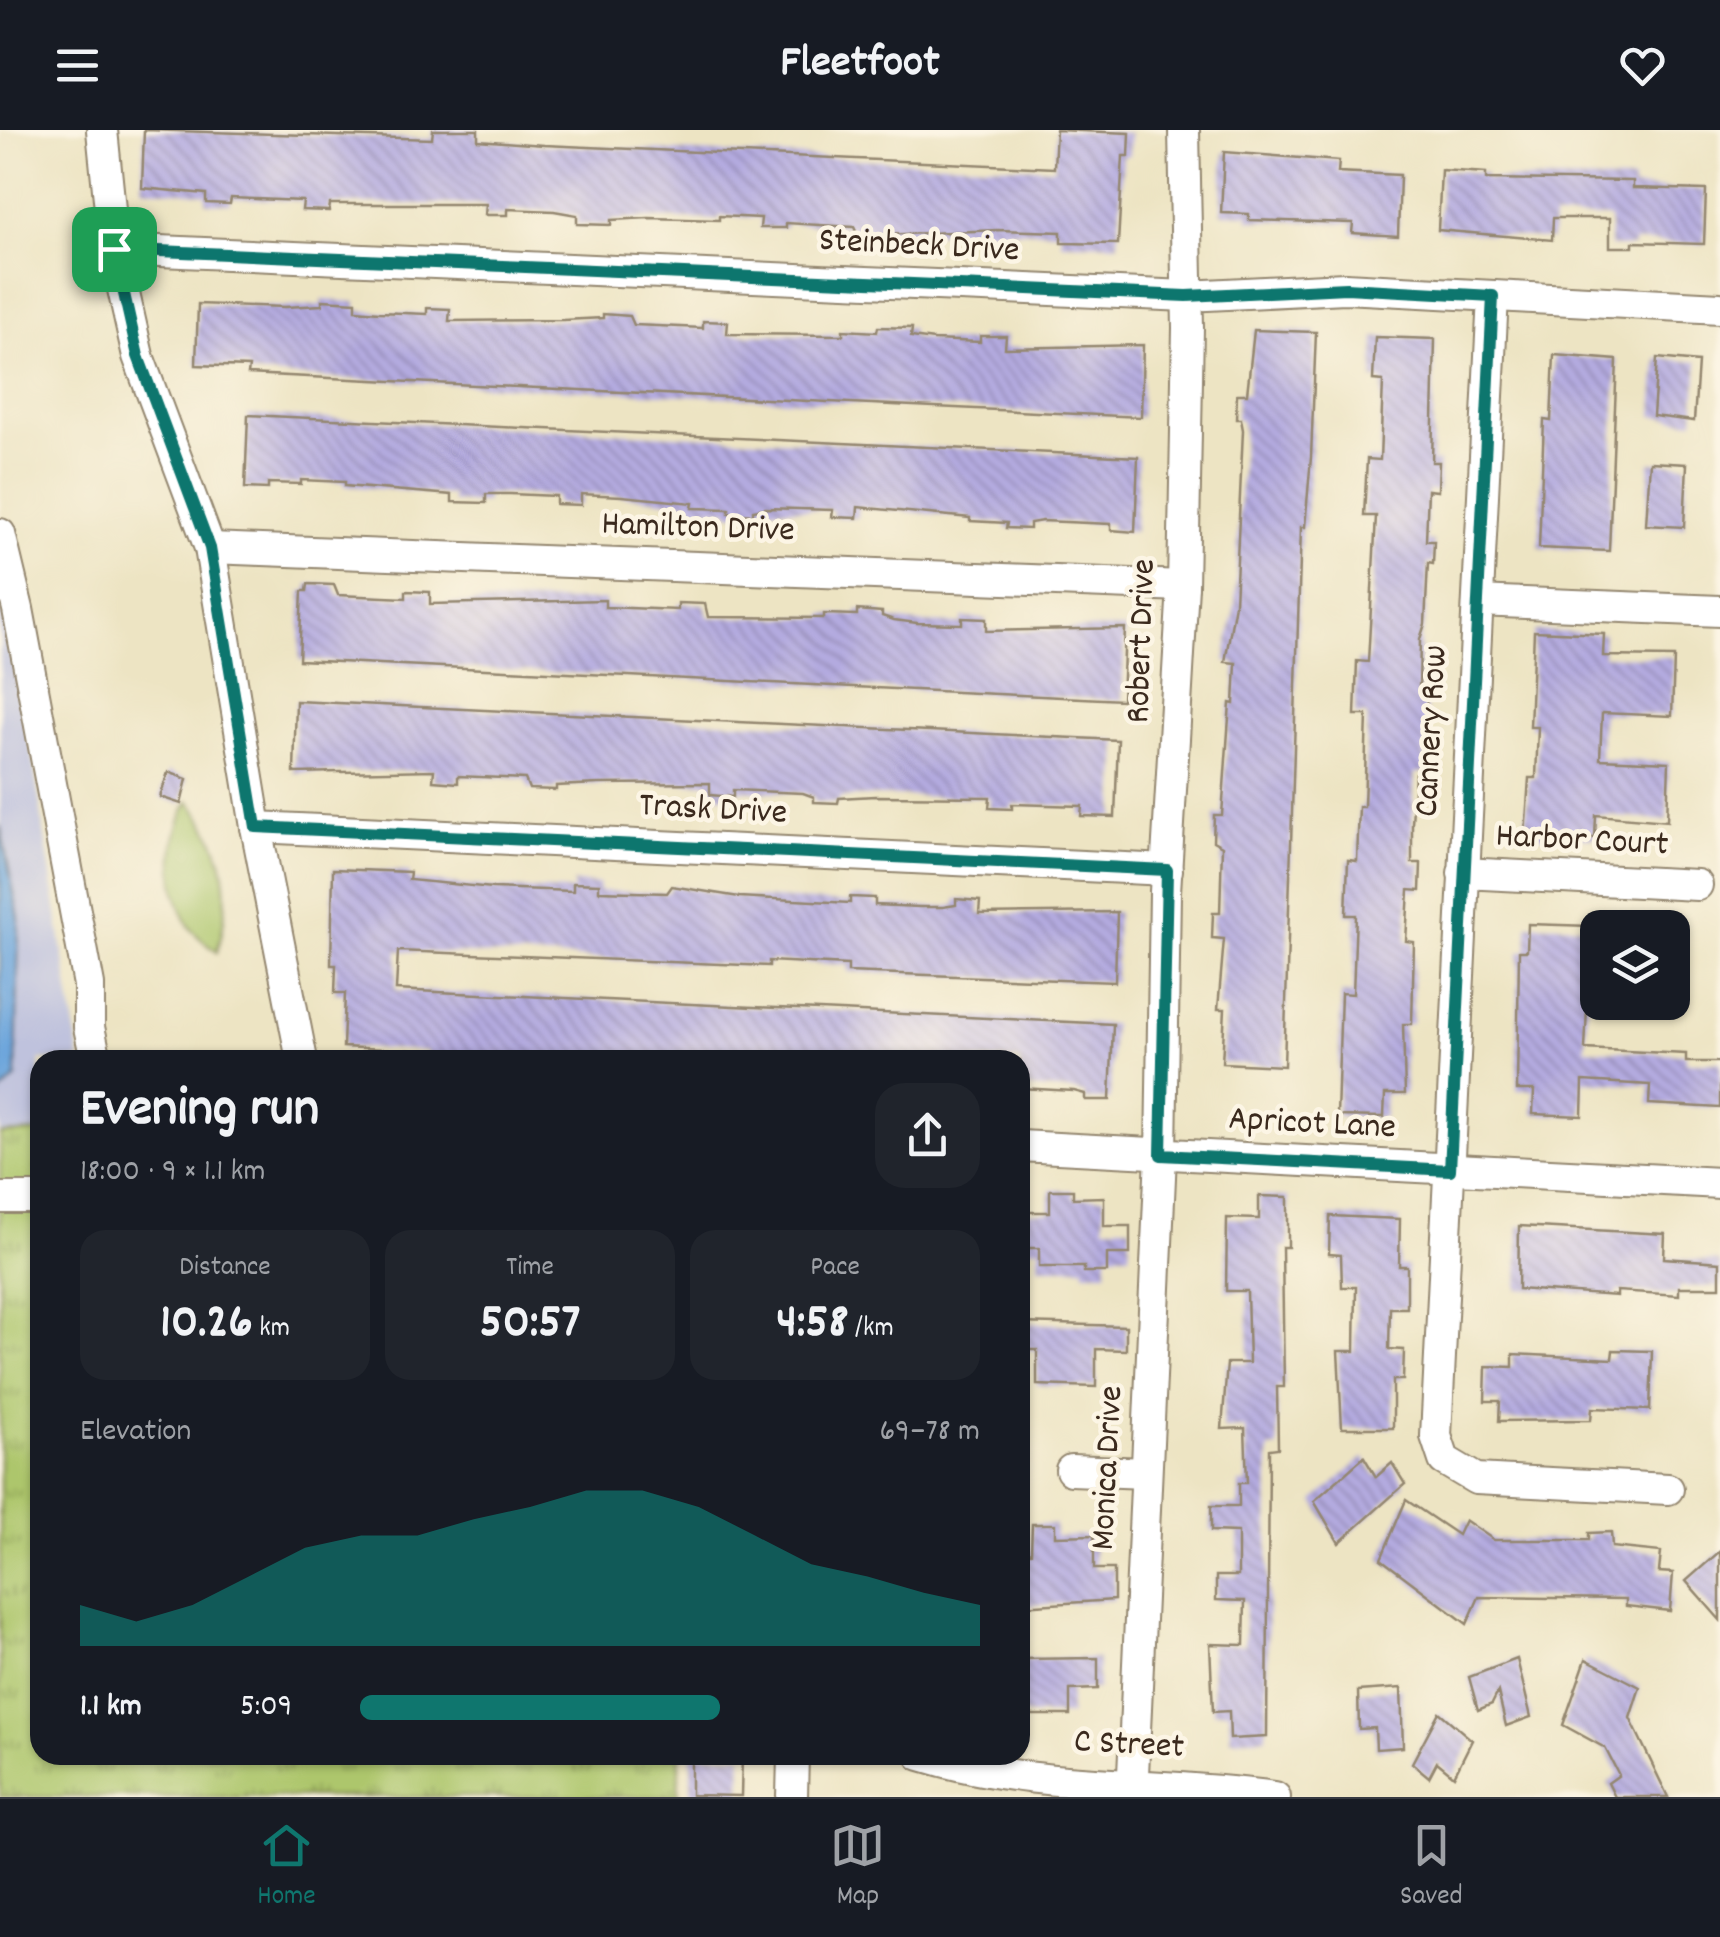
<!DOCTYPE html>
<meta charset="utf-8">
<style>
:root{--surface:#171b24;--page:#20242c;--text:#f1f3f6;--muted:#9ea1a6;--line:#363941;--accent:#0f766e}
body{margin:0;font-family:Dekko,sans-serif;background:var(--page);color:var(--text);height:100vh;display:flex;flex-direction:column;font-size:38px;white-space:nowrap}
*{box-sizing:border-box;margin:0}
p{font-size:32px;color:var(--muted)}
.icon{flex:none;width:55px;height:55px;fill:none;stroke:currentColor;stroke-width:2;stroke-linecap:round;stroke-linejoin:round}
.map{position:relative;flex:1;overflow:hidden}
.side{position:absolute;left:30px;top:920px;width:1000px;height:715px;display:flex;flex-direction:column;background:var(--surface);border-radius:30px;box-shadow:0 2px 8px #0004}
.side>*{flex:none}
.fabs{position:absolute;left:1580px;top:780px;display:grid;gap:20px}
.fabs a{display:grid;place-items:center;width:110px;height:110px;border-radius:20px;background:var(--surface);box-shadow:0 2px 8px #0004;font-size:50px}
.pin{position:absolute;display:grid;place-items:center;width:85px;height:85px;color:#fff;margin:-42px;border-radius:20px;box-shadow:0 5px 15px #0006}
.round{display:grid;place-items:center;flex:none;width:105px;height:105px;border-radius:30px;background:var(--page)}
.summary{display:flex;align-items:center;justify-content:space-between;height:170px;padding:0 50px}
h1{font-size:55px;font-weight:700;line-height:75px}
.figures{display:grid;grid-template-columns:repeat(3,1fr);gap:15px;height:170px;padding:10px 50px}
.figures div{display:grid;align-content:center;border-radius:25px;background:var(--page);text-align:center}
.figures b{font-size:50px;font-weight:700}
.figures small{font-size:28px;font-weight:400}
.figures p{font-size:28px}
.chart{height:280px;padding:20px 50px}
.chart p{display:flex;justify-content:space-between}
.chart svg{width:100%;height:180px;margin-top:10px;fill:var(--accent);opacity:.7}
ul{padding:0 50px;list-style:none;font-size:32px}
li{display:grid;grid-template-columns:160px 120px 1fr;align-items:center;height:75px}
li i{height:25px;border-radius:12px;background:var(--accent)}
header{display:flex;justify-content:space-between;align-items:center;height:130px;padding:0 50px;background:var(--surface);font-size:45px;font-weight:700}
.menu{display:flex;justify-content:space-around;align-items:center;height:140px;border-top:2px solid var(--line);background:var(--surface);font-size:28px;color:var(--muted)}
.menu a{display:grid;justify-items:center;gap:5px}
.menu .current{color:var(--accent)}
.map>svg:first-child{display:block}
</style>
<header><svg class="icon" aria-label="menu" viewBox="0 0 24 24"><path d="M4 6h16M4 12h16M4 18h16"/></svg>Fleetfoot<svg class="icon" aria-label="heart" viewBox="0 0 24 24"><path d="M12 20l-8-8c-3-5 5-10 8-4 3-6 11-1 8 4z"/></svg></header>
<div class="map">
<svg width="1720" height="1667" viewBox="0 0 1720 1667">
<defs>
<pattern id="grass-tufts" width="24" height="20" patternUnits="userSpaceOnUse" patternTransform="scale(2.5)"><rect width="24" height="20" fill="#adc66c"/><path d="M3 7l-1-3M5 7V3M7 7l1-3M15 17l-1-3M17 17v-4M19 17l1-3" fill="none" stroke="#8ea158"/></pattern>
<pattern id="building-back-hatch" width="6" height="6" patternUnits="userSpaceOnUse" patternTransform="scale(2.5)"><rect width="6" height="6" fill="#b4abe0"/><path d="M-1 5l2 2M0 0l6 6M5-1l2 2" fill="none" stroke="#948bb5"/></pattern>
</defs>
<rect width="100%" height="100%" fill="#fcf5e5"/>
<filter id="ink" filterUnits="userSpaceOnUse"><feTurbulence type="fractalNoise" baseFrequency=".01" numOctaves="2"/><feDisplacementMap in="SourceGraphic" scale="20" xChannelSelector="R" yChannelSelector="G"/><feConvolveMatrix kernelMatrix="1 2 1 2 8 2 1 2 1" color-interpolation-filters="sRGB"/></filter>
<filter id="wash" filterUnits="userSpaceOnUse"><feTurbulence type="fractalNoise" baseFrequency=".0048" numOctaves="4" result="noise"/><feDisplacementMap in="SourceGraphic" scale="40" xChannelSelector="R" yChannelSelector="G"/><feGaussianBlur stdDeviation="2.25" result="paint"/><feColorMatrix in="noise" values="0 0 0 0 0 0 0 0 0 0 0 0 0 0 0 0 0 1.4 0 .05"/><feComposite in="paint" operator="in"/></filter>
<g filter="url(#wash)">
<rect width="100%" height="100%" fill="#ede4c3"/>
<!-- industrial -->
<path fill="#bfc2dd" d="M 0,422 L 80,930 L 40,930 L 40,1055 L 0,1057 Z"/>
<!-- grass -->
<path fill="url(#grass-tufts)" stroke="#747845" stroke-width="2.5" d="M 40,1002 L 40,1625 L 680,1625 L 678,1667 L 0,1667 L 0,1004 Z"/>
<!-- garden -->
<path fill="#adc66c" stroke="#747845" stroke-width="2.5" d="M 189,671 C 227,718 234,764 217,822 C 208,814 193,805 188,794 C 167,755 168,709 189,671 Z"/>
<!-- water -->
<path fill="#6da6dc" stroke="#54687d" stroke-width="2.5" d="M 0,695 L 19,788 L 16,948 L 0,963 Z"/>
<g id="blocks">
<!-- building -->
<g fill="url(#building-back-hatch)">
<path d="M 144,0 L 432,9 L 433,0 L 478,0 L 478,10 L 544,15 L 1054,38 L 1056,0 L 1130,3 L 1129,26 L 1123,26 L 1118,114 L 1061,113 L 1061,102 L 998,100 L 858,106 L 854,97 L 786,93 L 786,98 L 760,98 L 761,88 L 719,86 L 719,90 L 649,88 L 611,90 L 611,95 L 577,94 L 577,85 L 554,81 L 508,79 L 508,85 L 485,85 L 486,74 L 330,74 L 329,81 L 302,80 L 303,71 L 231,68 L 230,74 L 206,73 L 206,64 L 142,58 Z"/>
<path d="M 1224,22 L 1339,31 L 1338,42 L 1400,45 L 1398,106 L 1352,103 L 1353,93 L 1249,90 L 1249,84 L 1221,83 Z"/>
<path d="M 1441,40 L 1486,43 L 1486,49 L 1633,51 L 1633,58 L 1706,60 L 1704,114 L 1633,112 L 1633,117 L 1610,117 L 1610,88 L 1553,88 L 1552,110 L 1438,100 Z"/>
<path d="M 322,170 L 356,172 L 356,180 L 379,182 L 427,184 L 427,178 L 450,179 L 449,191 L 563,190 L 603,188 L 603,184 L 630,186 L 634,195 L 703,198 L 703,191 L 728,192 L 727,204 L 843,205 L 843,200 L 877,202 L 878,197 L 912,198 L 911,207 L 934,210 L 980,212 L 980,206 L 1006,206 L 1005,218 L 1143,215 L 1141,287 L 248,244 L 249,237 L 196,235 L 198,174 L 285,177 L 322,175 Z"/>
<path d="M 1254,200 L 1316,202 L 1311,327 L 1305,397 L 1301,397 L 1284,936 L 1222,933 L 1225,879 L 1218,879 L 1224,809 L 1212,808 L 1213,783 L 1220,783 L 1222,716 L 1213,711 L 1214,685 L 1222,685 L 1230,573 L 1234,574 L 1236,533 L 1225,532 L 1235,474 L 1243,300 L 1241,289 L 1236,289 L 1237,264 L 1247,264 Z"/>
<path d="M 1375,207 L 1435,209 L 1432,332 L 1439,332 L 1438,361 L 1428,360 L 1426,411 L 1434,411 L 1433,434 L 1428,433 L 1425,494 L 1420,509 L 1419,561 L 1427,561 L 1424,643 L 1415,643 L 1412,694 L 1412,733 L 1421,733 L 1420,761 L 1409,760 L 1406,811 L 1414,812 L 1412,894 L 1403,894 L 1405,964 L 1385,964 L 1384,987 L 1337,986 L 1341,863 L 1353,864 L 1356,785 L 1346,785 L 1348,730 L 1357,731 L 1359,677 L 1364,677 L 1367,585 L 1355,585 L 1357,531 L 1368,532 L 1376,386 L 1364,386 L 1367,329 L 1380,330 L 1383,251 L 1373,250 Z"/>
<path d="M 1554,225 L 1617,230 L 1609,421 L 1539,418 L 1544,290 L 1551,291 Z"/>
<path d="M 1657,228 L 1698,232 L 1694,291 L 1653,286 Z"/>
<path d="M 248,285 L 1138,327 L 1135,402 L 1111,400 L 1111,394 L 1042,391 L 1030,393 L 1030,399 L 1006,398 L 1007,393 L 970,391 L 970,388 L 858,377 L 857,388 L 832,387 L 833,380 L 765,378 L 753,380 L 753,385 L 729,383 L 729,379 L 692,378 L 693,373 L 622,366 L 581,364 L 581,375 L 556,374 L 556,366 L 510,364 L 486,364 L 486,373 L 452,372 L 452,365 L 345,356 L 345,352 L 301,350 L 301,354 L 268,353 L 268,359 L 245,358 Z"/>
<path d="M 1650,332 L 1687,334 L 1684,397 L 1646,395 Z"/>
<path d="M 308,454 L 334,455 L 338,465 L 406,468 L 406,461 L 430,462 L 430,474 L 605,470 L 605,477 L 678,480 L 678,473 L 705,474 L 708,487 L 824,488 L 824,484 L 857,485 L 857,480 L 882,482 L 882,486 L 894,490 L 917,493 L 962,494 L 962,488 L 986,489 L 986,501 L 1125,498 L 1122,570 L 299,530 L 302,461 L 307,461 Z"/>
<path d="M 1534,501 L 1604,504 L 1603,526 L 1674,527 L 1672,586 L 1602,583 L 1600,629 L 1669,632 L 1667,691 L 1596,685 L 1595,708 L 1525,706 L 1529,648 L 1536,648 L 1538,597 L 1530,597 Z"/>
<path d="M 296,571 L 1118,610 L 1115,687 L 1081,686 L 1082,676 L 1012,674 L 1012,679 L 989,678 L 990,667 L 875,666 L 839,668 L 838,673 L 814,672 L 814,667 L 803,663 L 733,660 L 733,667 L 710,665 L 710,653 L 598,654 L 556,656 L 556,660 L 529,659 L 525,649 L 458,646 L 458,653 L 433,651 L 434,640 L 294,643 Z"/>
<path d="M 168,642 L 187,649 L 181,674 L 160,667 Z"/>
<path d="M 333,739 L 410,742 L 409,750 L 493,758 L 573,761 L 573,753 L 599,754 L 599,761 L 667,763 L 672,756 L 739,767 L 850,773 L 850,767 L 875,768 L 875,775 L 920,777 L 943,777 L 956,775 L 956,769 L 980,771 L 979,784 L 1117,782 L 1115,852 L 848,842 L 848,835 L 769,831 L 769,836 L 398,821 L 396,860 L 1113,894 L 1110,970 L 1085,970 L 1085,964 L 1074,961 L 1020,958 L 1020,930 L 427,930 L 427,921 L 343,917 L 345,863 L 335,863 L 336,835 L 331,835 Z"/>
<path d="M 1528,794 L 1591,796 L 1585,919 L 1686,924 L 1686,932 L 1720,932 L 1720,978 L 1649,974 L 1650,955 L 1583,951 L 1582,986 L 1533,984 L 1534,960 L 1517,960 L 1519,821 L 1527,821 Z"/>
<path d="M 1050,1060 L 1073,1060 L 1073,1068 L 1104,1067 L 1104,1096 L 1130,1096 L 1130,1124 L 1107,1124 L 1107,1142 L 1084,1142 L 1084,1137 L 1039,1137 L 1039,1118 L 1024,1118 L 1024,1082 L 1050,1082 Z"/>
<path d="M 1259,1066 L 1288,1067 L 1288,1117 L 1282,1117 L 1284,1257 L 1277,1257 L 1278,1318 L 1269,1319 L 1267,1607 L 1230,1609 L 1229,1581 L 1213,1582 L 1210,1514 L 1244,1515 L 1245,1471 L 1216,1470 L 1216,1446 L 1238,1446 L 1238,1402 L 1211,1401 L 1211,1376 L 1239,1376 L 1239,1353 L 1247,1353 L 1245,1298 L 1222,1299 L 1227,1233 L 1249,1233 L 1247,1161 L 1226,1161 L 1227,1088 L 1259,1089 Z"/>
<path d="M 1330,1086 L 1400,1089 L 1399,1136 L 1407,1136 L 1407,1178 L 1390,1178 L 1389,1219 L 1404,1220 L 1403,1250 L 1393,1250 L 1393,1298 L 1342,1298 L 1338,1221 L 1355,1221 L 1356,1157 L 1342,1157 L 1341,1125 L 1329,1124 Z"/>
<path d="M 1519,1096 L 1665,1104 L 1664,1128 L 1720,1132 L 1720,1157 L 1679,1157 L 1679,1165 L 1617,1161 L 1617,1166 L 1518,1159 Z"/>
<path d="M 1021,1193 L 1126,1196 L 1126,1220 L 1096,1219 L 1096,1257 L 1037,1255 L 1037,1220 L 1021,1220 Z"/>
<path d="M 1613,1220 L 1652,1221 L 1650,1280 L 1592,1278 L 1591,1290 L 1499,1291 L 1500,1271 L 1485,1271 L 1486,1236 L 1513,1237 L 1513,1224 L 1612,1229 Z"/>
<path d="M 1364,1327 L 1376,1347 L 1392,1333 L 1405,1354 L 1339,1413 L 1314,1371 Z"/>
<path d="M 1406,1370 L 1458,1405 L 1465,1390 L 1494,1410 L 1589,1410 L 1589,1403 L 1611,1402 L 1612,1417 L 1661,1422 L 1659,1442 L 1673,1443 L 1670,1481 L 1626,1476 L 1626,1469 L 1479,1467 L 1467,1494 L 1381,1429 Z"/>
<path d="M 1032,1394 L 1055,1394 L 1055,1406 L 1094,1405 L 1094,1439 L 1114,1439 L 1114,1470 L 1020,1476 L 1020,1423 L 1031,1423 Z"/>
<path d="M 1720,1421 L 1720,1490 L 1686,1451 Z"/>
<path d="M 1098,1528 L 1098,1559 L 1070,1560 L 1070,1585 L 1022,1585 L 1020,1529 Z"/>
<path d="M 1517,1529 L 1531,1587 L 1506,1596 L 1498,1562 L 1492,1574 L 1478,1580 L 1469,1547 Z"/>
<path d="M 1586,1529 L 1640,1557 L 1630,1588 L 1668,1667 L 1615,1667 L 1608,1653 L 1619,1645 L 1605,1618 L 1563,1595 Z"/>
<path d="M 1401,1558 L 1403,1617 L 1376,1619 L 1375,1598 L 1359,1599 L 1358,1561 Z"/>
<path d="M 1439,1582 L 1472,1610 L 1454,1646 L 1437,1632 L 1429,1647 L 1412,1633 Z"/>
<path d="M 691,1625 L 742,1625 L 741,1666 L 691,1665 Z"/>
</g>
</g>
</g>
<g filter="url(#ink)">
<use href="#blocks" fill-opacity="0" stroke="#948770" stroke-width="2.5"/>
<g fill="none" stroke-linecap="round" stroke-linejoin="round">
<defs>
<g id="street">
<path d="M 102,0 L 114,119 L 138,226 L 210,418 L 256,697 L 302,930"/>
<path d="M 114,119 L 1187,166 L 1345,158 L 1720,178"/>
<path d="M 1493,166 L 1436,1306 L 1444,1330 L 1476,1349 L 1668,1359"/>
<path d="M 0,404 L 18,479 L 89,855 L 89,897 L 96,930"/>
<path d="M 210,418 L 1183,456"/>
<path d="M 1478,471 L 1720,481"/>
<path d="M 256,697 L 1167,740"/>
<path d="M 1463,743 L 1697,755"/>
<path d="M 1020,1016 L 1720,1053"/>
<path d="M 0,1068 L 40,1068"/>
<path d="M 1071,1340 L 1146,1343"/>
<path d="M 921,1625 C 1035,1661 1157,1650 1275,1667"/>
<path d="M 792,1667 L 793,1625"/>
<path d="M 1132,1667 L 1161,1025 L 1165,762 L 1183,456 L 1188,198 L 1184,0"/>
</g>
</defs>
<!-- street casing -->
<use href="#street" stroke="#948770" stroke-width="34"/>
<!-- street -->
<use href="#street" stroke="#fff" stroke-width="30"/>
</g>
</g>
<g fill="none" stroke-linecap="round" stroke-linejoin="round" filter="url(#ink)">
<defs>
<path id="route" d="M 114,119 L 1187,166 L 1346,158 L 1493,166 L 1450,1040 L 1161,1025 L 1167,740 L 256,697 L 210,418 L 138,226 Z"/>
</defs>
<!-- route casing -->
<use href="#route" stroke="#fff" stroke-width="20"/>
<!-- route -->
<use href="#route" stroke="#0f766e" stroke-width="12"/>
</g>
<g text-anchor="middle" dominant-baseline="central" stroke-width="9" stroke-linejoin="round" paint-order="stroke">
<!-- street labels -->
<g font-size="35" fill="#3b2a1e" stroke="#fcf5e5">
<text transform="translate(919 117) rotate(3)">Steinbeck Drive</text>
<text transform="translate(698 399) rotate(2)">Hamilton Drive</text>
<text transform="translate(1143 511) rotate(-88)">Robert Drive</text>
<text transform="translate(1433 601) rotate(-87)">Cannery Row</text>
<text transform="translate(713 681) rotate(3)">Trask Drive</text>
<text transform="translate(1582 712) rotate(3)">Harbor Court</text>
<text transform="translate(1312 995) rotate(3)">Apricot Lane</text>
<text transform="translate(1109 1338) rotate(-87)">Monica Drive</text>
<text transform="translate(1129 1616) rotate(3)">C Street</text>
</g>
</g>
</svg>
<div class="fabs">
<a><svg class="icon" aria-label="layers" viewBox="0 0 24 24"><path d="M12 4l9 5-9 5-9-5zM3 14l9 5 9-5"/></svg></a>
</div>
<div class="pin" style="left:114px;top:119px;background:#1e9e55"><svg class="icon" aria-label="arrive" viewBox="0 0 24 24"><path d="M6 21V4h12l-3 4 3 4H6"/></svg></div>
<section class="side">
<div class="summary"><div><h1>Evening run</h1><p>18:00 · 9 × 1.1 km</p></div><a class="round"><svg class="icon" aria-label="share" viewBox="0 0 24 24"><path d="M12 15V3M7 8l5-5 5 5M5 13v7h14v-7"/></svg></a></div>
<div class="figures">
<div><p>Distance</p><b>10.26<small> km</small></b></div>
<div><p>Time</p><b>50:57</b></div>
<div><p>Pace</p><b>4:58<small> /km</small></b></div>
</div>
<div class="chart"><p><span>Elevation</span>69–78 m</p>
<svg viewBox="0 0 160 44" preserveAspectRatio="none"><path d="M0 44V34L10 38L20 34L30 27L40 20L50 17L60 17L70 13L80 10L90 6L100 6L110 10L120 17L130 24L140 27L150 31L160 34V44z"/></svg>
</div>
<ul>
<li><b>1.1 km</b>5:09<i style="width:58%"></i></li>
</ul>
</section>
</div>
<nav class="menu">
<a class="current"><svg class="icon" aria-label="home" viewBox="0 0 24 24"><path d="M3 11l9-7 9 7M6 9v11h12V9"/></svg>Home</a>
<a><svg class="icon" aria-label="map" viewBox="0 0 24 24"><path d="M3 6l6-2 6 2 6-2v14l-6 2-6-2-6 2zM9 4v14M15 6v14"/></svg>Map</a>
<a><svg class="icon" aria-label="saved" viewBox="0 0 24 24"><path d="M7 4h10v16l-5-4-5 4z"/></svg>Saved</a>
</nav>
